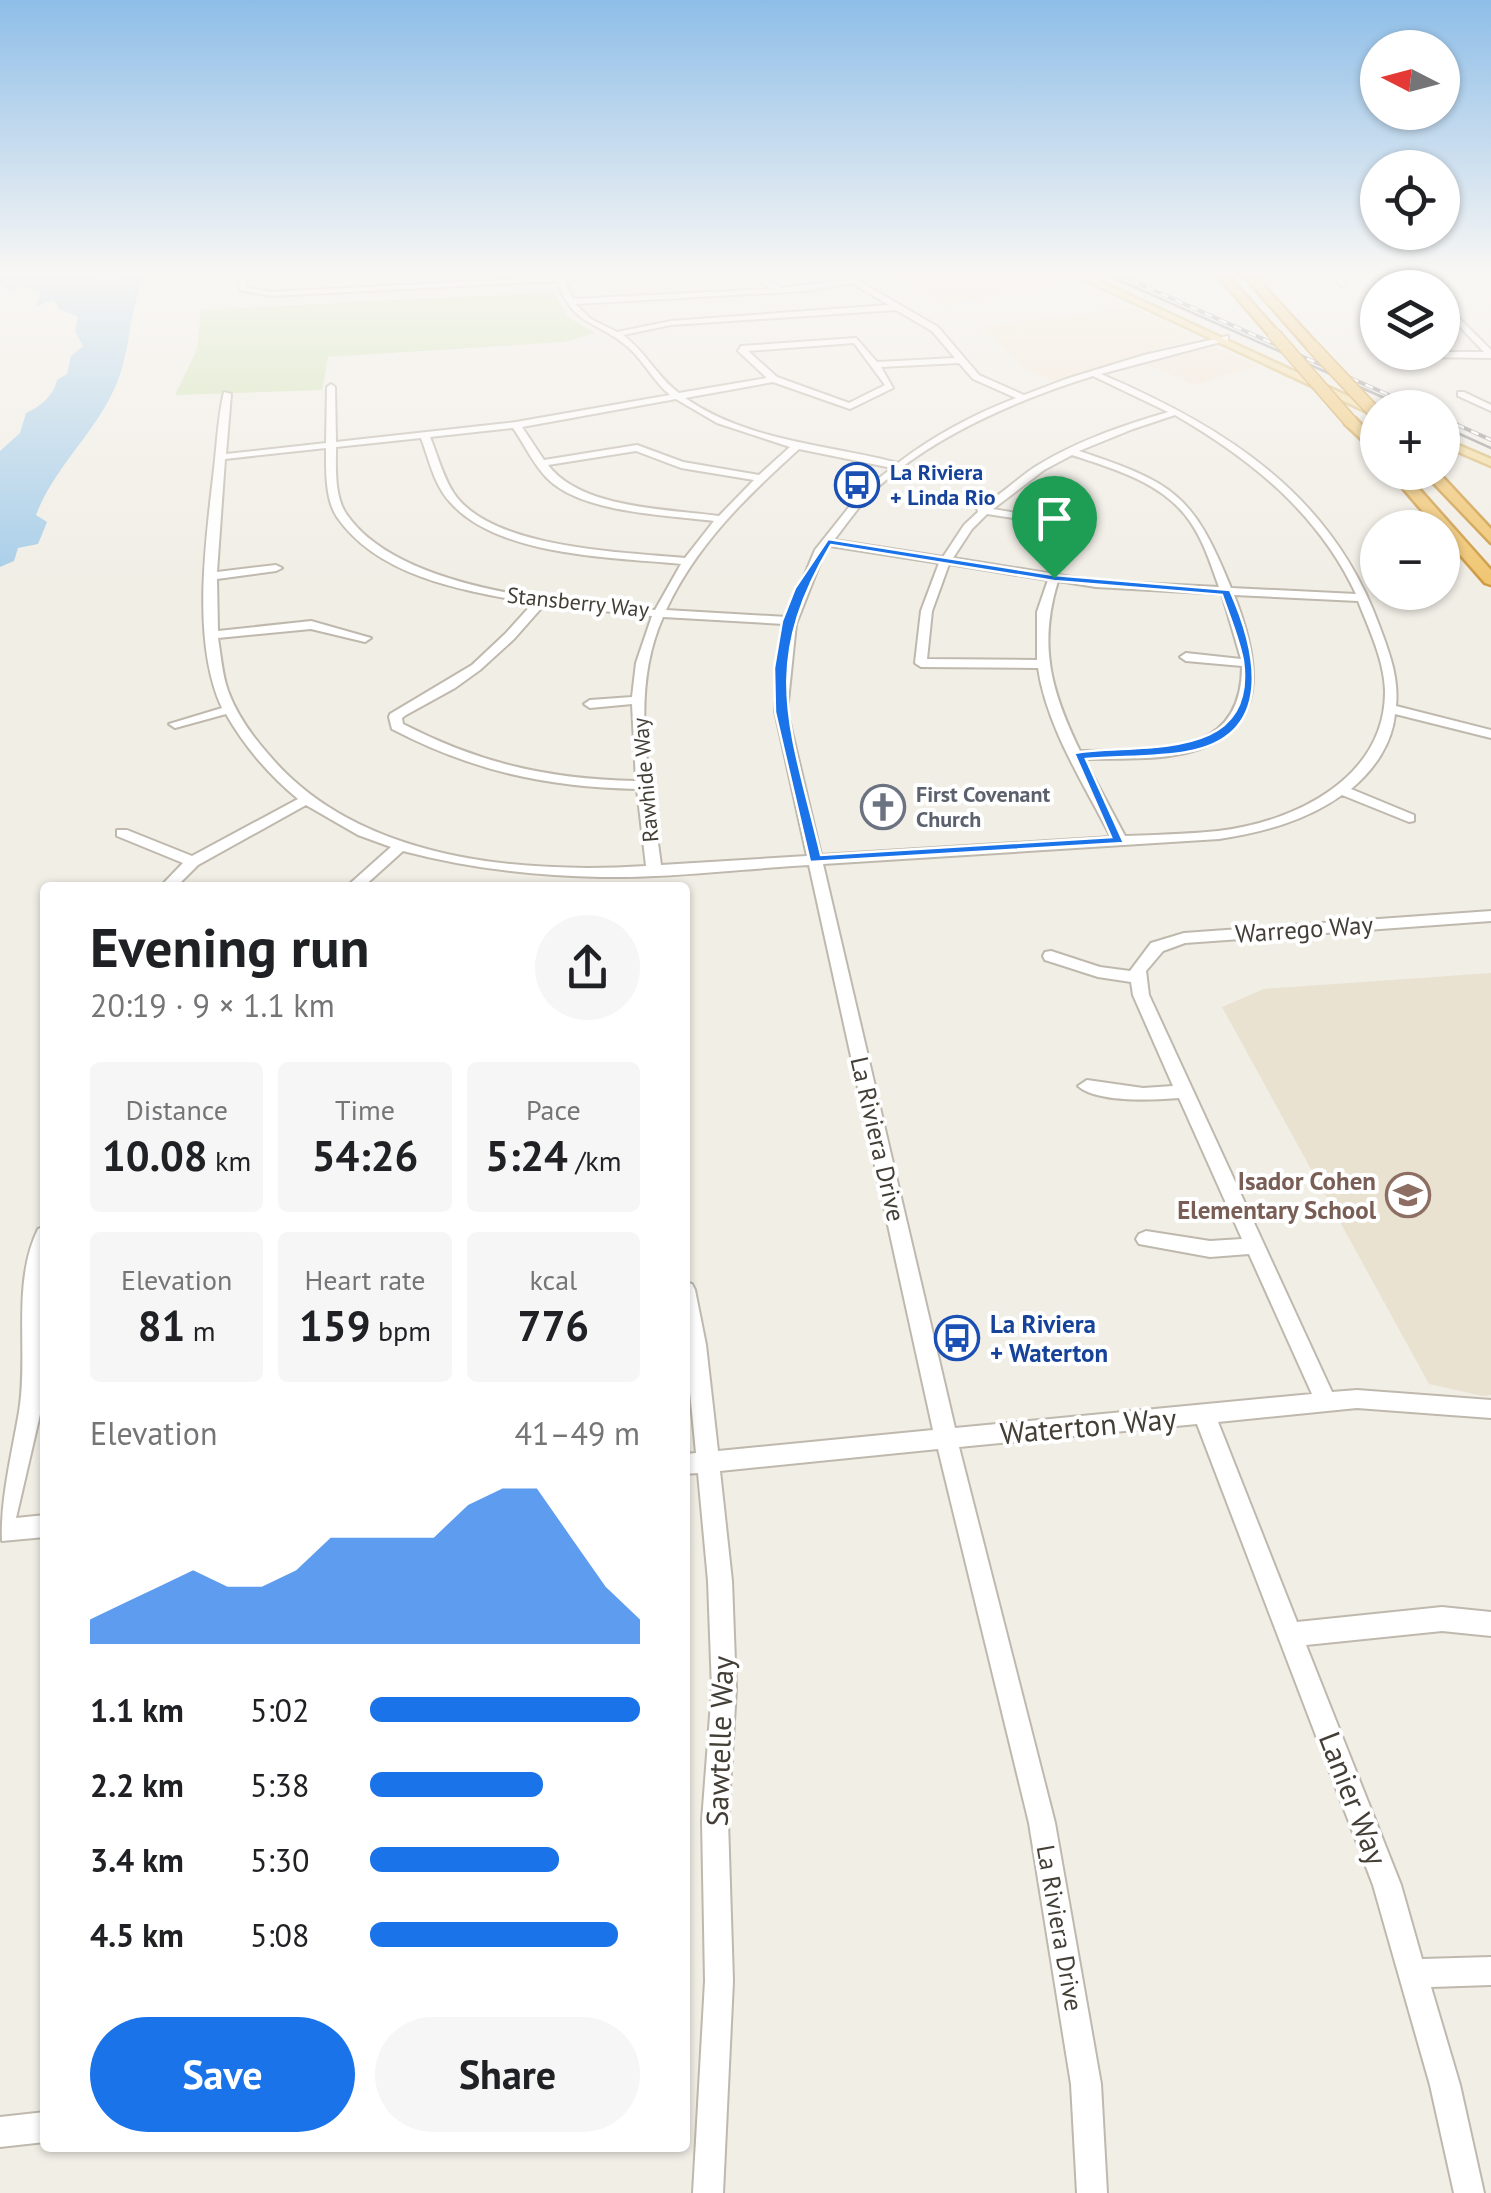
<!DOCTYPE html>
<meta charset="utf-8">
<style>
:root{--surface:#fff;--page:#f6f6f6;--text:#202124;--muted:#757577;--accent:#1a73e8}
body{margin:0;font-family:"PT Sans",sans-serif;background:var(--page);color:var(--text);height:100vh;display:flex;flex-direction:column;font-size:38px;white-space:nowrap}
*{box-sizing:border-box;margin:0}
p{font-size:32px;color:var(--muted)}
.icon{flex:none;width:55px;height:55px;fill:none;stroke:currentColor;stroke-width:2;stroke-linecap:round;stroke-linejoin:round}
.map{position:relative;flex:1;overflow:hidden}
.details{position:absolute;left:40px;top:882px;width:650px;height:1270px;display:flex;flex-direction:column;background:var(--surface);border-radius:10px;box-shadow:0 2px 8px #0004}
.details>*{flex:none}
.needle{width:65px;rotate:276deg}
.tools{position:absolute;left:1360px;top:30px;display:grid;gap:20px}
.tools a{display:grid;place-items:center;width:100px;height:100px;border-radius:50%;background:var(--surface);box-shadow:0 2px 8px #0004;font-size:50px}
.pin{position:absolute;display:grid;place-items:center;width:85px;height:85px;color:#fff;margin:-102px -42px;border-radius:50% 50% 50% 0;rotate:-45deg;box-shadow:0 0 10px #0007}
.pin .icon{rotate:45deg}
.round{display:grid;place-items:center;flex:none;width:105px;height:105px;border-radius:52px;background:var(--page)}
.overview{display:flex;align-items:center;justify-content:space-between;height:170px;padding:0 50px}
h1{font-size:55px;font-weight:700;line-height:75px}
.stats{display:grid;grid-template-columns:repeat(3,1fr);gap:15px;height:170px;padding:10px 50px}
.stats div{display:grid;align-content:center;border-radius:10px;background:var(--page);text-align:center}
.stats b{font-size:42px;font-weight:700}
.stats small{font-size:28px;font-weight:400}
.stats p{font-size:28px}
.chart{height:280px;padding:20px 50px}
.chart p{display:flex;justify-content:space-between}
.chart svg{width:100%;height:180px;margin-top:10px;fill:var(--accent);opacity:.7}
.primary-button{display:flex;gap:20px;margin-top:auto;padding:20px 50px}
.primary-button a{flex:1;height:115px;border-radius:60px;background:var(--accent);color:#fff;font-size:40px;font-weight:700;line-height:115px;text-align:center}
.primary-button a+a{background:var(--page);color:var(--text)}
ul{padding:0 50px;list-style:none;font-size:32px}
li{display:grid;grid-template-columns:160px 120px 1fr;align-items:center;height:75px}
li i{height:25px;border-radius:12px;background:var(--accent)}
.map>svg:first-child{display:block}
</style>
<div class="map">
<svg width="1491" height="2193" viewBox="0 0 1491 2193">
<rect width="100%" height="100%" fill="#f1eee6"/>
<!-- commercial -->
<g fill="#f2e5d3">
<path d="M 892,274 L 1065,274 L 1081,281 L 945,305 Z"/>
<path d="M 1134,307 L 1196,337 L 1054,381 L 1024,368 L 982,327 Z"/>
<path d="M 1212,347 L 1259,365 L 1195,385 L 1146,364 Z"/>
</g>
<!-- education -->
<path fill="#e9e2d1" d="M 1491,973 L 1491,1395 L 1483,1396 L 1429,1384 L 1222,1007 L 1264,989 Z"/>
<!-- green -->
<path fill="#cde2b2" d="M 553,292 L 568,317 L 595,333 L 564,342 L 328,357 L 322,390 L 175,395 L 197,349 L 201,310 Z"/>
<!-- water -->
<path fill="#a8cee9" d="M 0,274 L 95,274 L 108,282 L 117,280 L 114,274 L 147,274 C 128,308 132,344 118,380 C 99,430 55,465 36,515 L 47,522 L 38,544 L 18,548 L 14,561 L 0,567 L 0,451 L 20,433 L 26,413 C 40,407 54,395 57,380 L 67,374 L 71,356 L 83,346 L 75,331 L 78,317 L 59,309 L 54,300 L 35,307 L 41,294 L 22,286 L 11,293 L 0,284 Z"/>
<g fill="none" stroke-linecap="round" stroke-linejoin="round">
<defs>
<g id="minor">
<path d="M 238,274 L 246,274 L 247,287 L 271,292 L 555,277 L 554,274 L 562,274 L 573,299 L 771,289 L 750,274 L 759,274 L 781,288 L 846,280 L 839,275 L 847,274 L 938,327 L 979,375 L 1024,395 L 1066,379 L 1144,355 L 1228,336 L 1228,340 L 1101,374 C 1225,427 1331,494 1379,625 C 1389,652 1399,677 1396,706 L 1491,730 L 1491,738 L 1395,714 C 1392,744 1374,770 1351,789 L 1414,815 L 1414,821 L 1409,822 L 1342,795 C 1306,821 1263,832 1219,839 L 823,864 L 955,1428 L 1312,1394 L 1249,1254 L 1210,1257 L 1139,1244 L 1136,1239 L 1139,1234 L 1146,1231 L 1210,1241 L 1242,1239 L 1179,1098 C 1154,1100 1097,1103 1078,1086 L 1087,1080 L 1143,1088 L 1173,1086 L 1133,995 L 1131,982 L 1098,977 L 1045,960 L 1043,956 L 1045,952 L 1051,951 L 1100,967 L 1130,971 L 1151,943 L 1184,933 L 1491,911 L 1491,921 L 1185,943 L 1163,951 L 1146,971 L 1149,995 L 1332,1392 L 1357,1390 L 1491,1400 L 1491,1418 L 1357,1408 L 1218,1422 L 1297,1622 L 1442,1607 L 1491,1612 L 1491,1636 L 1442,1631 L 1306,1645 L 1401,1885 L 1422,1959 L 1491,1957 L 1491,1985 L 1431,1987 L 1460,2085 L 1484,2193 L 1454,2193 L 1430,2085 L 1373,1885 L 1197,1424 L 959,1447 L 1055,1823 L 1101,2084 L 1107,2193 L 1077,2193 L 1071,2084 L 1029,1823 L 938,1449 L 720,1471 L 732,1581 L 736,1689 L 728,1821 L 733,1981 L 723,2193 L 693,2193 L 705,1981 L 702,1821 L 712,1689 L 708,1581 L 698,1473 L 685,1474 L 685,1454 L 696,1453 L 685,1341 L 685,1282 L 692,1284 L 695,1290 L 706,1345 L 718,1451 L 933,1430 L 809,865 C 740,869 670,878 601,877 C 534,876 468,868 403,851 L 362,888 L 345,888 L 391,847 L 358,835 L 306,805 L 198,865 L 175,888 L 159,888 L 183,863 L 117,836 L 117,830 L 127,830 L 192,856 L 298,799 C 269,775 245,747 226,714 L 175,728 L 169,724 L 222,708 C 191,641 206,540 214,469 C 217,444 218,416 224,392 L 231,394 L 226,454 L 326,443 L 327,387 L 331,384 L 335,387 L 336,442 L 516,422 L 670,395 C 653,381 644,361 628,347 C 596,319 575,329 557,281 L 271,296 L 240,290 ZM 852,283 L 889,305 L 671,321 L 617,332 L 591,319 L 575,304 L 804,291 ZM 896,310 L 932,331 L 955,358 L 877,362 L 856,338 L 741,346 L 738,351 L 767,378 L 679,393 C 657,377 646,352 623,335 L 671,325 ZM 854,343 L 885,385 L 849,403 L 777,377 L 748,351 ZM 959,363 L 973,379 L 1016,398 C 974,414 933,436 898,463 C 826,444 749,442 685,398 L 773,382 L 850,409 L 893,388 L 881,367 ZM 1093,376 L 1168,412 C 1122,426 1076,441 1035,467 C 1019,477 992,503 977,508 L 978,512 L 964,525 L 943,557 L 834,540 C 845,526 856,510 868,497 C 923,440 1018,399 1093,376 ZM 676,399 L 717,423 L 790,447 L 759,475 L 683,462 L 637,445 L 544,460 L 522,427 ZM 1175,415 C 1251,459 1318,513 1356,594 L 1231,588 C 1193,494 1174,483 1079,451 L 1133,429 ZM 513,428 C 525,445 534,466 549,480 C 584,513 667,515 714,521 L 685,558 C 623,552 494,549 455,495 C 443,478 438,456 430,437 ZM 421,438 C 429,459 434,485 450,502 C 498,557 613,557 681,564 L 655,610 C 568,603 401,592 347,515 C 334,497 336,468 336,447 ZM 326,448 C 326,470 325,499 337,517 C 379,578 466,591 533,603 L 505,634 L 472,665 L 390,714 L 389,717 L 392,729 C 473,771 546,787 637,789 L 646,866 C 518,874 357,860 269,755 C 252,736 237,715 228,691 C 222,674 221,656 218,638 L 311,629 L 365,642 L 371,638 L 311,621 L 218,631 L 217,579 L 276,571 L 282,568 L 276,565 L 217,572 L 225,459 ZM 799,449 L 892,468 L 861,492 L 815,550 L 787,617 L 666,610 C 696,545 747,496 799,449 ZM 636,451 L 681,468 L 754,480 L 719,516 C 668,509 581,509 548,465 ZM 1072,455 C 1114,469 1165,483 1191,523 C 1204,542 1211,565 1219,587 L 1096,581 L 953,558 L 972,529 L 987,514 L 1078,528 L 1079,526 L 1074,523 L 993,509 L 1044,470 ZM 830,546 L 939,563 L 921,611 L 915,663 L 921,667 L 1038,668 C 1047,728 1084,784 1111,837 L 821,855 L 787,711 L 796,624 L 824,553 ZM 949,564 L 1048,580 L 1037,612 L 1037,660 L 927,659 L 932,611 ZM 1058,581 L 1096,587 L 1222,594 L 1241,659 L 1186,653 L 1180,657 L 1186,661 L 1242,666 C 1242,763 1150,749 1080,751 C 1051,691 1038,646 1058,581 ZM 1234,595 L 1358,601 C 1369,629 1384,660 1385,690 C 1386,778 1295,822 1218,831 C 1188,834 1156,835 1125,836 L 1084,759 C 1112,758 1141,760 1169,756 C 1269,742 1264,671 1234,595 ZM 544,605 L 652,616 L 636,663 L 632,697 L 590,700 L 584,704 L 590,708 L 632,704 L 636,781 C 549,779 481,764 403,724 L 402,718 L 406,715 L 455,688 L 480,670 L 514,639 ZM 663,617 L 784,624 L 775,711 L 807,856 L 661,865 C 651,785 628,695 663,617 Z"/>
<path d="M 1332,274 L 1340,274 L 1346,286 L 1340,286 Z"/>
<path d="M 1416,274 L 1424,274 L 1433,288 L 1426,288 Z"/>
<path d="M 1473,274 L 1491,274 L 1491,277 Z"/>
<path d="M 1442,301 L 1491,350 L 1491,358 L 1426,357 L 1429,352 L 1484,352 L 1442,308 Z"/>
<path d="M 1458,392 L 1464,392 L 1491,405 L 1491,411 L 1458,396 Z"/>
<path d="M 45,1226 L 41,1410 L 16,1518 L 45,1515 L 45,1537 L 2,1541 C 0,1501 12,1453 19,1412 C 29,1353 11,1285 38,1229 Z"/>
<path d="M 45,2112 L 45,2142 L 0,2147 L 0,2117 Z"/>
</g>
<g id="major">
<path d="M 1073,274 L 1084,274 L 1378,410 L 1378,417 Z"/>
<path d="M 1442,438 L 1491,459 L 1491,466 L 1442,445 Z"/>
</g>
<g id="highway">
<path d="M 1216,274 L 1227,274 L 1278,332 L 1278,336 L 1270,336 Z"/>
<path d="M 1242,274 L 1253,274 L 1317,344 L 1317,350 L 1309,350 Z"/>
<path d="M 1345,418 L 1355,418 L 1378,442 L 1378,455 L 1345,424 Z"/>
<path d="M 1389,472 L 1404,472 L 1491,570 L 1491,585 L 1485,583 L 1442,534 L 1442,528 L 1437,528 Z"/>
<path d="M 1423,472 L 1438,472 L 1491,529 L 1491,543 Z"/>
</g>
</defs>
<!-- minor casing -->
<use href="#minor" stroke="#bfb8ad" stroke-width="4"/>
<!-- major casing -->
<use href="#major" stroke="#d8b86e" stroke-width="5"/>
<!-- highway casing -->
<use href="#highway" stroke="#ce9b43" stroke-width="5"/>
<!-- minor -->
<use href="#minor" fill="#fff" fill-rule="evenodd"/>
<!-- major -->
<use href="#major" fill="#f4db9c" fill-rule="evenodd"/>
<!-- highway -->
<use href="#highway" fill="#f0c672" fill-rule="evenodd"/>
<!-- tram -->
<g stroke="#959595" stroke-width="2.5">
<path d="M 1105,274 L 1407,408"/>
<path d="M 1442,426 L 1491,448"/>
</g>
<defs>
<g id="rail">
<path d="M 1117,274 L 1418,408"/>
<path d="M 1442,418 L 1491,440"/>
</g>
</defs>
<!-- rail casing -->
<use href="#rail" stroke="#959595" stroke-width="4"/>
<!-- rail -->
<use href="#rail" stroke="#fff" stroke-width="2.5" stroke-dasharray="8" stroke-linecap="butt"/>
<defs>
<g id="highway-bridge">
<path d="M 1274,334 L 1350,421"/>
<path d="M 1313,347 L 1378,416"/>
</g>
</defs>
<!-- highway-bridge casing -->
<use href="#highway-bridge" stroke="#ce9b43" stroke-width="15" stroke-linecap="butt"/>
<!-- highway-bridge -->
<use href="#highway-bridge" stroke="#f0c672" stroke-width="12"/>
</g>
<!-- sky -->
<linearGradient id="sky" x2="0" y2="1"><stop stop-color="#8ebee8"/><stop offset="0.47" stop-color="#f9f7f4"/><stop offset="1" stop-color="#f9f7f4" stop-opacity="0"/></linearGradient>
<rect width="1491" height="581" fill="url(#sky)"/>
<!-- route -->
<path fill="#1a73e8" stroke="#fff" stroke-width="2.5" fill-rule="evenodd" d="M 828,539 L 1054,575 L 1230,590 C 1257,651 1277,736 1187,752 C 1154,758 1119,756 1086,759 L 1124,843 L 810,862 L 775,712 L 774,668 L 782,621 L 795,588 ZM 831,545 L 1054,581 L 1222,595 C 1229,616 1239,639 1243,661 C 1257,765 1137,742 1074,753 L 1111,837 L 821,855 C 791,728 759,666 831,545 Z"/>
<!-- icons -->
<defs>
<symbol id="bus-ring" viewBox="-11 -11 22 22"><circle r="9.5" fill="#fff" stroke="#1a4fb4" stroke-width="1.5"/><path d="M-5-6H5V4H4V6H2V4H-2V6H-4V4H-5ZM-3.5-4V0h7V-4ZM-3.5 1.2v1.5H-2V1.2ZM2 1.2v1.5H3.5V1.2Z" fill="#1a4fb4"/></symbol>
<symbol id="church-ring" viewBox="-11 -11 22 22"><circle r="9.5" fill="#fff" stroke="#6b7280" stroke-width="1.5"/><path d="M-1.2-6h2.4v3.5h3.3v2.4h-3.3V6h-2.4V-.1h-3.3v-2.4h3.3Z" fill="#6b7280"/></symbol>
<symbol id="school-ring" viewBox="-11 -11 22 22"><circle r="9.5" fill="#fff" stroke="#8d6e63" stroke-width="1.5"/><path d="M0-5L7-2L0 1L-7-2ZM-4 1L0 2.5L4 1V4Q0 6-4 4Z" fill="#8d6e63"/></symbol>
</defs>
<g fill-rule="evenodd">
<use href="#bus-ring" x="832" y="460" width="50" height="50"/>
<use href="#church-ring" x="858" y="782" width="50" height="50"/>
<use href="#school-ring" x="1383" y="1170" width="50" height="50"/>
<use href="#bus-ring" x="932" y="1313" width="50" height="50"/>
</g>
<g text-anchor="middle" dominant-baseline="central" stroke-width="8" stroke-linejoin="round" paint-order="stroke">
<!-- far-transit labels -->
<g font-size="22" font-weight="bold" fill="#164399" stroke="#fff" text-anchor="start">
<text x="890" y="472">La Riviera<tspan x="890" dy="25">+ Linda Rio</tspan></text>
</g>
<!-- far-street labels -->
<g font-size="22" fill="#433e36" stroke="#fff">
<text transform="translate(578 602) rotate(6)">Stansberry Way</text>
<text transform="translate(645 780) rotate(-95)">Rawhide Way</text>
</g>
<!-- far-worship labels -->
<g font-size="22" font-weight="bold" fill="#5b616d" stroke="#fff" text-anchor="start">
<text x="916" y="794">First Covenant<tspan x="916" dy="25">Church</tspan></text>
</g>
<!-- street labels -->
<g font-size="25" fill="#433e36" stroke="#fff">
<text transform="translate(1304 929) rotate(-4)">Warrego Way</text>
<text transform="translate(878 1139) rotate(77)">La Riviera Drive</text>
<text transform="translate(1060 1928) rotate(80)">La Riviera Drive</text>
</g>
<!-- education labels -->
<g font-size="25" font-weight="bold" fill="#785e54" stroke="#fff" text-anchor="end">
<text x="1376" y="1181">Isador Cohen<tspan x="1376" dy="29">Elementary School</tspan></text>
</g>
<!-- transit labels -->
<g font-size="25" font-weight="bold" fill="#164399" stroke="#fff" text-anchor="start">
<text x="990" y="1324">La Riviera<tspan x="990" dy="29">+ Waterton</tspan></text>
</g>
<!-- near-street labels -->
<g font-size="30" fill="#433e36" stroke="#fff">
<text transform="translate(1088 1425) rotate(-5)">Waterton Way</text>
<text transform="translate(719 1741) rotate(-88)">Sawtelle Way</text>
<text transform="translate(1354 1798) rotate(69)">Lanier Way</text>
</g>
</g>
</svg>
<div class="tools">
<a><svg class="needle" viewBox="-14 -14 28 28"><path d="M0-13l5 13h-10z" fill="#e53935"/><path d="M0 13l5-13h-10z" fill="#757577"/></svg></a>
<a><svg class="icon" aria-label="locate" viewBox="0 0 24 24"><circle cx="12" cy="12" r="6"/><path d="M12 2v4M12 18v4M2 12h4M18 12h4"/></svg></a>
<a><svg class="icon" aria-label="layers" viewBox="0 0 24 24"><path d="M12 4l9 5-9 5-9-5zM3 14l9 5 9-5"/></svg></a>
<a>+</a>
<a>−</a>
</div>
<div class="pin" style="left:1054px;top:578px;background:#1e9e55"><svg class="icon" aria-label="arrive" viewBox="0 0 24 24"><path d="M6 21V4h12l-3 4 3 4H6"/></svg></div>
<section class="details">
<div class="overview"><div><h1>Evening run</h1><p>20:19 · 9 × 1.1 km</p></div><a class="round"><svg class="icon" aria-label="share" viewBox="0 0 24 24"><path d="M12 15V3M7 8l5-5 5 5M5 13v7h14v-7"/></svg></a></div>
<div class="stats">
<div><p>Distance</p><b>10.08<small> km</small></b></div>
<div><p>Time</p><b>54:26</b></div>
<div><p>Pace</p><b>5:24<small> /km</small></b></div>
</div>
<div class="stats">
<div><p>Elevation</p><b>81<small> m</small></b></div>
<div><p>Heart rate</p><b>159<small> bpm</small></b></div>
<div><p>kcal</p><b>776</b></div>
</div>
<div class="chart"><p><span>Elevation</span>41–49 m</p>
<svg viewBox="0 0 160 44" preserveAspectRatio="none"><path d="M0 44V38L10 34L20 30L30 26L40 30L50 30L60 26L70 18L80 18L90 18L100 18L110 10L120 6L130 6L140 18L150 30L160 38V44z"/></svg>
</div>
<ul>
<li><b>1.1 km</b>5:02<i style="width:100%"></i></li>
<li><b>2.2 km</b>5:38<i style="width:64%"></i></li>
<li><b>3.4 km</b>5:30<i style="width:70%"></i></li>
<li><b>4.5 km</b>5:08<i style="width:92%"></i></li>
</ul>
<div class="primary-button"><a>Save</a><a>Share</a></div>
</section>
</div>
